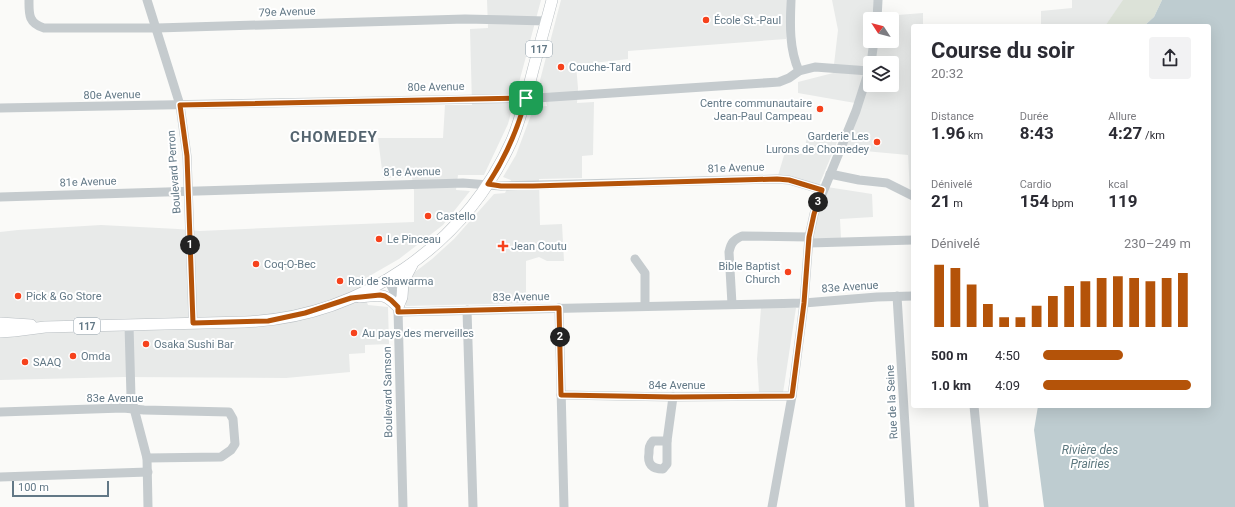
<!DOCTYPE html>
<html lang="fr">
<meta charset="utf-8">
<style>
:root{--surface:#fff;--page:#f2f2f3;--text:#2b2b33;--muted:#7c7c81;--accent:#b45309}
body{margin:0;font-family:Roboto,sans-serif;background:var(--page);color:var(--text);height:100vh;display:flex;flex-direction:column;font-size:15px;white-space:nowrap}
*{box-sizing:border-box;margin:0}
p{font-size:13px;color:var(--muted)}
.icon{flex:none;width:22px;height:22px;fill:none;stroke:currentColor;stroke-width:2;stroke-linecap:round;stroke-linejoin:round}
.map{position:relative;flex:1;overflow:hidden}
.details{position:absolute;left:911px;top:24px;width:300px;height:384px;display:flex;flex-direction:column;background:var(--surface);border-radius:4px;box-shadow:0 4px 16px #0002}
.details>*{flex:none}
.needle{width:26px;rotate:306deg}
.fabs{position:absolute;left:863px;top:12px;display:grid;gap:8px}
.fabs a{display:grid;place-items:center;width:36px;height:36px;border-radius:4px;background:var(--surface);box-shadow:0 4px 16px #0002;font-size:20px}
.scale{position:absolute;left:12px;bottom:10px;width:97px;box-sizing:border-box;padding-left:4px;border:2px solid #627886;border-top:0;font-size:11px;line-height:14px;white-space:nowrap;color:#627886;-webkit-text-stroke:3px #fff;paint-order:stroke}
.pin{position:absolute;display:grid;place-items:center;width:34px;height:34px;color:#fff;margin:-17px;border-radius:8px;box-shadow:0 2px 6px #0006}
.km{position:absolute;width:20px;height:20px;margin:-10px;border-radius:50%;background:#222;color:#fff;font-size:11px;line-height:20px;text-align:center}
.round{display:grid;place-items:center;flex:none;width:42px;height:42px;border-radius:4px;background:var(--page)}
.head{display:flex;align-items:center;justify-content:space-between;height:68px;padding:0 20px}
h1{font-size:22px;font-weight:700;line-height:30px}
.metrics{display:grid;grid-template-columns:repeat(3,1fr);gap:6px;height:68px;padding:4px 20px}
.metrics div{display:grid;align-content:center}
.metrics b{font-size:17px;font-weight:700}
.metrics small{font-size:11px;font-weight:400}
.metrics p{font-size:11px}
.chart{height:112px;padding:8px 20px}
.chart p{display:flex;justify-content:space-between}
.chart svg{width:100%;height:72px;margin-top:4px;stroke:var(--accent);stroke-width:6}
ul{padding:0 20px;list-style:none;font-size:13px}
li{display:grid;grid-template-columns:64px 48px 1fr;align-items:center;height:30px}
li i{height:10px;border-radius:5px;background:var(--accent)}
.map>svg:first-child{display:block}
</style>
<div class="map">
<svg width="1235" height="507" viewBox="0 0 1235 507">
<rect width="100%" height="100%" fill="#fafaf8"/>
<!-- built -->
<g fill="#e8eae9" fill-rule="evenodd">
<path d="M 487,0 L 541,0 L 508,124 L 484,175 L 458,175 L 456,190 L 470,191 L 443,225 L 399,259 L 359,282 L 368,305 L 388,307 L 389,344 L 365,345 L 365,353 L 349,354 L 350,372 L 286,378 L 124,377 L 0,380 L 0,232 L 18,230 L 101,225 L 178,229 L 200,231 L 335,225 L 414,222 L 414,191 L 412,177 L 383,178 L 378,138 L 443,138 L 445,105 L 472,105 L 470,29 L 488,28 Z"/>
<path d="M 561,0 L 786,0 L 786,39 L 628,51 L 628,59 L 576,65 L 578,88 L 577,103 L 594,102 L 593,155 L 582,156 L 582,178 L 539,179 L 540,225 L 562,224 L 564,261 L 547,261 L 539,257 L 526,261 L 526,303 L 406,306 L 406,290 L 409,279 L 415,272 L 432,259 L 454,239 L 494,194 L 505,193 L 511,180 L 503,177 L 516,155 L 534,107 L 547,106 L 543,90 L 538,88 Z"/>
<path d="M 832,0 L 874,0 L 872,19 L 884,16 L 923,13 L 923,26 L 913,26 L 913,199 L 910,198 L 908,150 L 908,155 L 843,149 L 855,103 L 798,93 L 798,82 L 833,73 L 838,30 ZM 870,19 L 892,19 L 892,41 L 870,41 ZM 870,63 L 892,63 L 892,85 L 870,85 Z"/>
<path d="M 1072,0 L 1123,0 L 1123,1 L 1105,26 L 1041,26 L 1041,11 L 1072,8 Z"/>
<path d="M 808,134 L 837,142 L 817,190 L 777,179 L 785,152 L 803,154 Z"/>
<path d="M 827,187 L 872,194 L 873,217 L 840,219 L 841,238 L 812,239 L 818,210 Z"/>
<path d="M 761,308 L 796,308 L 783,393 L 759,392 L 757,359 Z"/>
</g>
<!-- green -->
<path fill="#dce2d8" d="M 1123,0 L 1162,0 L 1154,17 L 1144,26 L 1105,26 Z"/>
<!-- water -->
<path fill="#beccd0" d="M 1162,0 L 1235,0 L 1235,507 L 1044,507 L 1034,430 L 1038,406 L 1209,406 L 1209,26 L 1144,26 L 1154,17 Z"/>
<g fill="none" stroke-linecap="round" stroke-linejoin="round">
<defs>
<g id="major">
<path d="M 359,297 C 379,296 383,291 398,307 L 402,297 L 403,282 L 412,265"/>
<path d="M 0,323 L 31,325"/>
<path d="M 0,332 L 14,331 L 45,327 L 245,322 C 361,317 465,245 512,140 C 521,118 527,94 533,70 C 539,47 546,23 552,0"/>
</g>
</defs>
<!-- major casing -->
<use href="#major" stroke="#b8bec2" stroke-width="12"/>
<!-- minor -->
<g stroke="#c5cbce" stroke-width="9">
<path d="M 29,0 C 29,14 28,23 44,28 L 157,28 L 465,19 L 546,21"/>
<path d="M 147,0 L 180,105 L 187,156 L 193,323"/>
<path d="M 791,0 C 790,24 789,49 799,71"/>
<path d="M 877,19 L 878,0"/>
<path d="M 871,63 L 874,41"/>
<path d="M 0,108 L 537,98 L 779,82 L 789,78 L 799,71 L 815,67 L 869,71"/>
<path d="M 830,174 L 859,180 L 887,183 L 913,196"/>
<path d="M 0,197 L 463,183 L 501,186 L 777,179 L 789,180 L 823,190"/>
<path d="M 809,243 L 913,240"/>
<path d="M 635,259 L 645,273 L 645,306"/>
<path d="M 388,279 L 396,296 L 398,309 L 403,507"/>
<path d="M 897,296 L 910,507"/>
<path d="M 732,304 L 729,252 C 731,243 733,240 742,236 L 809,237"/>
<path d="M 559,308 L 564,507"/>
<path d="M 467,310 L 473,507"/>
<path d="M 398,312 L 804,303 L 877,297 L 913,296"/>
<path d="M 129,325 L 131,397 L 147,458 L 148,507"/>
<path d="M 561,395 L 673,397 L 792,396"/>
<path d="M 974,406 L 984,507"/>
<path d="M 0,412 L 123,408 L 144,410 L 229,412 L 233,419 L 235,444 L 231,450 L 221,457 L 147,458"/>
<path d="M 653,441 L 667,441 L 667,464 L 663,469 C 652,469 647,464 649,453 C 649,448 649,445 653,441 Z"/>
<path d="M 667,441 L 673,397"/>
<path d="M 0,477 L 148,472"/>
<path d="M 772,507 L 792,396 L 804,303 L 809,237 L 814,214 L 856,111 L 870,67"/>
</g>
<!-- major -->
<use href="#major" stroke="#fff" stroke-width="11"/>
</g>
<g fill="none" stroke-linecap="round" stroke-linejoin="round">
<defs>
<path id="route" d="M 526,98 C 518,129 505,158 488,184 L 501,186 L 533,186 L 777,179 L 789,180 L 822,190 L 814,214 L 809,237 L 804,303 L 792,396 L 673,397 L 561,395 L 559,308 L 398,312 L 398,307 L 391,300 L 385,296 L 380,295 L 351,298 L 305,313 L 268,321 L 193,323 L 187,156 L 180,105 Z"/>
</defs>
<!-- route casing -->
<use href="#route" stroke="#fff" stroke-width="8"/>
<!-- route -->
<use href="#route" stroke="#b45309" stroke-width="5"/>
</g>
<!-- markers -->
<g fill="#f6421c" stroke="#fff" stroke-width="1.5">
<circle cx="706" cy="20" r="4"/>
<circle cx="561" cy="67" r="4"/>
<circle cx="820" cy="109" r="4"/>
<circle cx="877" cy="142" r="4"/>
<circle cx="428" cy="216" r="4"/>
<circle cx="379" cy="239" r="4"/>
<path d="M501 240h4v4h4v4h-4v4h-4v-4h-4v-4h4z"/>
<circle cx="256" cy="264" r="4"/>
<circle cx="788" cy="272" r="4"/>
<circle cx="340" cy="281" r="4"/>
<circle cx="18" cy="296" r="4"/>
<circle cx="354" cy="333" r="4"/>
<circle cx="146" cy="344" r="4"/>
<circle cx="73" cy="356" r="4"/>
<circle cx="25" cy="362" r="4"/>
</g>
<g text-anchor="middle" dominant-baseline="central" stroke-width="4" stroke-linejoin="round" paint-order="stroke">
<!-- shield labels -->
<g fill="#fff" stroke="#91a0aa" stroke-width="1">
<rect x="526" y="41" width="26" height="16" rx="3"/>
<rect x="74" y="318" width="26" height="16" rx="3"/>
</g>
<g font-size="10" font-weight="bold" fill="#627886">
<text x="539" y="49">117</text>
<text x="87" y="326">117</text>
</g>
<!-- street labels -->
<g font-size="11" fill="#627886" stroke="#fff">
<text transform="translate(287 12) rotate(-2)">79e Avenue</text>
<text transform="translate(436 87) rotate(-1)">80e Avenue</text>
<text transform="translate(112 95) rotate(-1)">80e Avenue</text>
<text transform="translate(736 168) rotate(-2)">81e Avenue</text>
<text transform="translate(174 172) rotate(-94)">Boulevard Perron</text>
<text transform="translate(412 172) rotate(-1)">81e Avenue</text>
<text transform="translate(88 182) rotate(-2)">81e Avenue</text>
<text transform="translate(850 287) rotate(-4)">83e Avenue</text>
<text transform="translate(521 297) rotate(-1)">83e Avenue</text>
<text x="677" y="385">84e Avenue</text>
<text transform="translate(388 392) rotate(-91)">Boulevard Samson</text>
<text x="115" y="398">83e Avenue</text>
<text transform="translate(892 402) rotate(-93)">Rue de la Seine</text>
</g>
<!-- poi labels -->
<g font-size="11" fill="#627886" stroke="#fff" text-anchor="start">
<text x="714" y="20">École St.-Paul</text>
<text x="569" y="67">Couche-Tard</text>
<text x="812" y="103" text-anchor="end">Centre communautaire<tspan x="812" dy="13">Jean-Paul Campeau</tspan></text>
<text x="869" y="136" text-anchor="end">Garderie Les<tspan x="869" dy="13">Lurons de Chomedey</tspan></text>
<text x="436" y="216">Castello</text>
<text x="387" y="239">Le Pinceau</text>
<text x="511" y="246">Jean Coutu</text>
<text x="264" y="264">Coq-O-Bec</text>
<text x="780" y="266" text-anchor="end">Bible Baptist<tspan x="780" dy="13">Church</tspan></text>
<text x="348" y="281">Roi de Shawarma</text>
<text x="26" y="296">Pick &amp; Go Store</text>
<text x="362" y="333">Au pays des merveilles</text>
<text x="154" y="344">Osaka Sushi Bar</text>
<text x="81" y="356">Omda</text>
<text x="33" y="362">SAAQ</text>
</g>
<!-- water labels -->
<g font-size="12" font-style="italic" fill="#5d787f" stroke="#fff">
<text x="1090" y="450">Rivière des<tspan x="1090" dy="14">Prairies</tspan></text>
</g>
<!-- district labels -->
<g font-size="15" font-weight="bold" letter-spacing="1" fill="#556570" stroke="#fff">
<text x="334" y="137">CHOMEDEY</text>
</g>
</g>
</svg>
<div class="fabs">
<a><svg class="needle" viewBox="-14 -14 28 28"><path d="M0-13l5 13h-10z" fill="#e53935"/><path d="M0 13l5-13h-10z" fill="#7c7c81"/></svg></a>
<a><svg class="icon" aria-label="layers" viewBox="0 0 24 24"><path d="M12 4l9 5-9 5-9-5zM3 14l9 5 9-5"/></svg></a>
</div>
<div class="scale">100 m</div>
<div class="pin" style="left:526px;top:98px;background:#1e9e55"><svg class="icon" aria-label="arrive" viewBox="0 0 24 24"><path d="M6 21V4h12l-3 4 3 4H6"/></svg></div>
<b class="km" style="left:190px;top:245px">1</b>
<b class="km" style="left:560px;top:337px">2</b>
<b class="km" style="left:818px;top:202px">3</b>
<section class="details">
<div class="head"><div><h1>Course du soir</h1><p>20:32</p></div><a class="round"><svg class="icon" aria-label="share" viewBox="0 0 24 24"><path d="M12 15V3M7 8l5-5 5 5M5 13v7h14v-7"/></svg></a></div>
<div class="metrics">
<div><p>Distance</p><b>1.96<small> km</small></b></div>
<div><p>Durée</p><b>8:43</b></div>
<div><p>Allure</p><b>4:27<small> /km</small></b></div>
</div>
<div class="metrics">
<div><p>Dénivelé</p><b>21<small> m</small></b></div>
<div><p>Cardio</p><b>154<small> bpm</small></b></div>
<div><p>kcal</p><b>119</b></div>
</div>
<div class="chart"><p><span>Dénivelé</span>230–249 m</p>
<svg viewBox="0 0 160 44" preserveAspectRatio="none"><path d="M5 44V6M15 44V8M25 44V18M35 44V30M45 44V38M55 44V38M65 44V31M75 44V25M85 44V19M95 44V16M105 44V14M115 44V13M125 44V14M135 44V16M145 44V14M155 44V11"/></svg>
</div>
<ul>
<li><b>500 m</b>4:50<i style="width:54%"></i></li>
<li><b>1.0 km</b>4:09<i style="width:100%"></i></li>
</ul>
</section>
</div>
